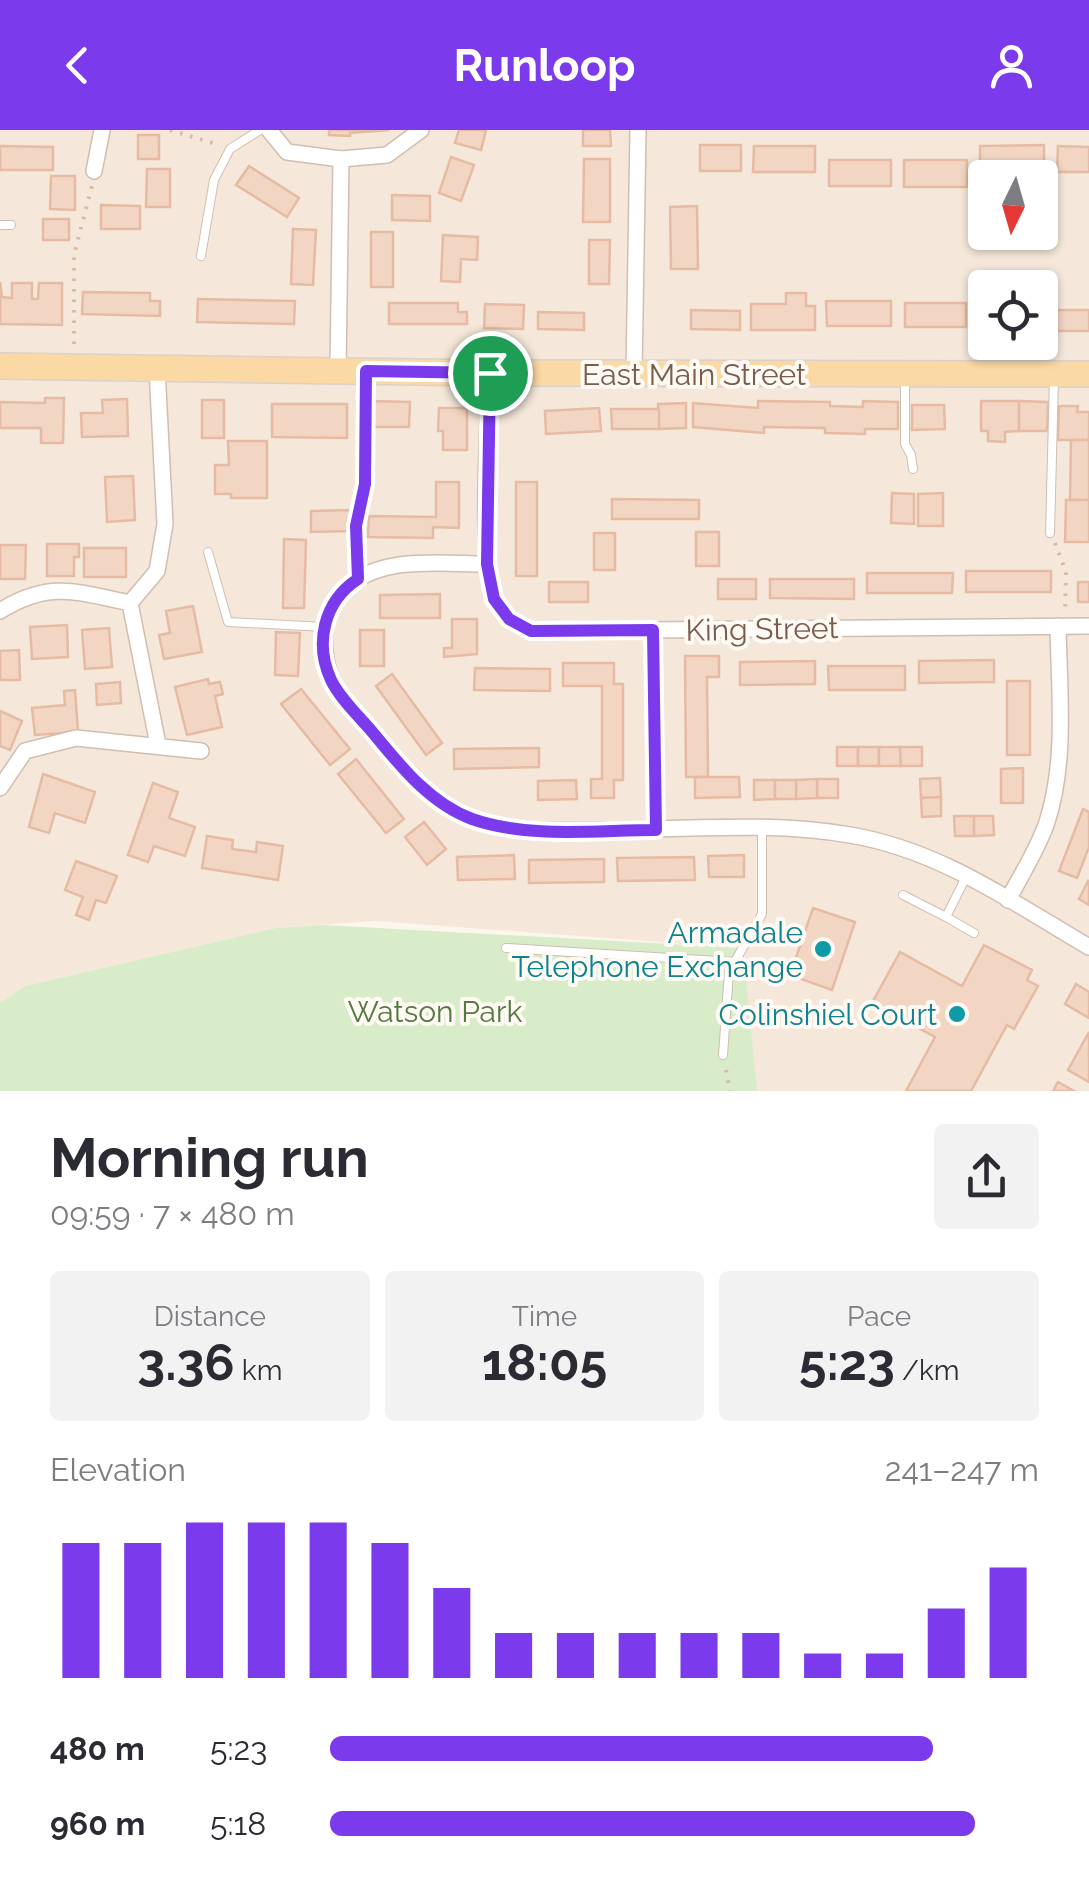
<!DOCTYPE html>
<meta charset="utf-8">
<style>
:root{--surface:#fff;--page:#f2f2f3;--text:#2b2b33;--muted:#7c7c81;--accent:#7c3aed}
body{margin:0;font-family:Raleway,sans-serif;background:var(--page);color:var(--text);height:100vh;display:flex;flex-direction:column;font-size:38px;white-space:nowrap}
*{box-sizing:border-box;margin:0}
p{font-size:32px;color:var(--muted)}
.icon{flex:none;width:55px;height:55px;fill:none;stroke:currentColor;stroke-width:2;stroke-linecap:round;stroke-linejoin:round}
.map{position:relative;height:961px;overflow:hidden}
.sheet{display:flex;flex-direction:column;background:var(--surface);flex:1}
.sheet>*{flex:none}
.needle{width:65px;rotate:185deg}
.tools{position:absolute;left:968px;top:30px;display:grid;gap:20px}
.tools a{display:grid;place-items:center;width:90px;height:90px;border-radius:10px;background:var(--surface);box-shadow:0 2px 8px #0004;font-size:50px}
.pin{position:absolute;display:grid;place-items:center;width:85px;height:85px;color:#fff;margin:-42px;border:5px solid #fff;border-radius:50%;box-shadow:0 2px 10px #0007}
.round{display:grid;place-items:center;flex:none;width:105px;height:105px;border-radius:10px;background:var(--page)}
.headline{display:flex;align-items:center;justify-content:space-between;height:170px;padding:0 50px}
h1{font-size:55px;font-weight:700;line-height:75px}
.stats{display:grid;grid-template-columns:repeat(3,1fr);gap:15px;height:170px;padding:10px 50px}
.stats div{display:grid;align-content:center;border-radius:10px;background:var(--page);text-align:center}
.stats b{font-size:50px;font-weight:700}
.stats small{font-size:28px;font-weight:400}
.stats p{font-size:28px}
.chart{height:280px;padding:20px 50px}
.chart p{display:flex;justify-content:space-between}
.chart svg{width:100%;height:180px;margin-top:10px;stroke:var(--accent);stroke-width:6}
ul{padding:0 50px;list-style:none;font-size:32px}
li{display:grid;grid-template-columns:160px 120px 1fr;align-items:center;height:75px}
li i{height:25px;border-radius:12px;background:var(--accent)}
header{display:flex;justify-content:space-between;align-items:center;height:130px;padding:0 50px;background:var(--accent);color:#fff;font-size:45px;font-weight:700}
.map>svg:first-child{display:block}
</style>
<header><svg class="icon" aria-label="back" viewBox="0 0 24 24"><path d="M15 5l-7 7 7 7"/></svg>Runloop<svg class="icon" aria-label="person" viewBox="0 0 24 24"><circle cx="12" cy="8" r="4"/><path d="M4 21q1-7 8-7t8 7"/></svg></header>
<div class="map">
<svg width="1089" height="961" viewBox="0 0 1089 961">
<rect width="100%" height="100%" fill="#fdf6ec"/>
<!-- residential -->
<path fill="#f5e8da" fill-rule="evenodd" d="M 0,0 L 1089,0 L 1089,961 L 741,961 L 742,818 L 376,791 L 276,798 L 25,856 L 0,873 ZM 985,48 L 1040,48 L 1040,102 L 985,102 ZM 985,158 L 1040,158 L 1040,212 L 985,212 Z"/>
<!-- green -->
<path fill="#d8ecc9" d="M 324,795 L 743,818 L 757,961 L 0,961 L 0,873 L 25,856 L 276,798 Z"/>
<!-- building -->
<g fill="#f3d5c3" stroke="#e6bba3" stroke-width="2.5">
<path d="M 329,0 L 389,0 L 350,3 L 350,6 L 329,5 Z"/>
<path d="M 459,0 L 486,0 L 481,20 L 455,13 Z"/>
<path d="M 583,0 L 610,0 L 611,16 L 583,16 Z"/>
<rect x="138" y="5" width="21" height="24"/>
<rect x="700" y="15" width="41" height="26"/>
<path d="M 1044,15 L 1044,44 L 980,44 L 980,16 Z"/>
<path d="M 0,16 L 53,17 L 53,40 L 0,40 Z"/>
<path d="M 754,16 L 815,16 L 815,42 L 753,42 Z"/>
<path d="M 1058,16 L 1089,17 L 1089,42 L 1057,42 Z"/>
<path d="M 451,27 L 474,35 L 461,71 L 439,63 Z"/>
<path d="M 584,29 L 610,29 L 610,92 L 583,92 Z"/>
<rect x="829" y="30" width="62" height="26"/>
<rect x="904" y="30" width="63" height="27"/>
<path d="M 249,36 L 299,68 L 287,87 L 236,55 Z"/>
<path d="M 147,39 L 170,39 L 170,77 L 146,77 Z"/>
<path d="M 51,46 L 75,46 L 75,80 L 50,79 Z"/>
<path d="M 392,65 L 430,66 L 430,91 L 392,90 Z"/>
<path d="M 101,75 L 140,76 L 140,99 L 101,99 Z"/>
<path d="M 697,76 L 698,139 L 671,139 L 670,77 Z"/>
<rect x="43" y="89" width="26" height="21"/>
<path d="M 293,99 L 316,100 L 313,155 L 291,154 Z"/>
<rect x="371" y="102" width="22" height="55"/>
<path d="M 443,105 L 478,107 L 477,130 L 461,129 L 460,152 L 441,151 Z"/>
<path d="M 589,110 L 610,110 L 609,154 L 589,154 Z"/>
<path d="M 0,152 L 2,167 L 12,168 L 12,153 L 32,153 L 32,169 L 38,169 L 39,153 L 62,153 L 62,195 L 0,194 Z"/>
<path d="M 83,162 L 150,163 L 150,171 L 160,171 L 160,186 L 82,184 Z"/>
<path d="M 786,163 L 806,163 L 806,176 L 815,176 L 815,200 L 751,200 L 751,174 L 786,174 Z"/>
<path d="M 198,169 L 295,171 L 294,194 L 197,192 Z"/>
<path d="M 826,171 L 891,171 L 891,196 L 827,196 Z"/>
<path d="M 389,173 L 458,173 L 458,182 L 467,182 L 467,194 L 389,194 Z"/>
<rect x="905" y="173" width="61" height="24"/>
<path d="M 485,174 L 524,175 L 523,199 L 484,198 Z"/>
<path d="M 985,176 L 985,201 L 980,201 L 980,177 Z"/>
<path d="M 691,180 L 740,181 L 740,200 L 691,199 Z"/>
<rect x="1056" y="180" width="33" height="21"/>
<path d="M 538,182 L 584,183 L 584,200 L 538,199 Z"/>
<path d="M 45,268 L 64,268 L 63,313 L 41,313 L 41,298 L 0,298 L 0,272 L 45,273 Z"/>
<path d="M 127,269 L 128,306 L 82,307 L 81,283 L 103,283 L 102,270 Z"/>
<rect x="202" y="270" width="22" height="38"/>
<path d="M 369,271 L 410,272 L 409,297 L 369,297 Z"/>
<path d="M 758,271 L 830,272 L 830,276 L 863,277 L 863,271 L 898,272 L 898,299 L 865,299 L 865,304 L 825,303 L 825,298 L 764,297 L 764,303 L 693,297 L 693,273 L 758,278 Z"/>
<path d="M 981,271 L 1019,271 L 1019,301 L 1005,302 L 1005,312 L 988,311 L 988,301 L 981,301 Z"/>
<path d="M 1019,271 L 1048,272 L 1047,301 L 1019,301 Z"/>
<path d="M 686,273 L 686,298 L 659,299 L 658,274 Z"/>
<path d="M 272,274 L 347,274 L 347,308 L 272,307 Z"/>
<path d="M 912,275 L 944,275 L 945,299 L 912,300 Z"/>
<path d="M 1059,276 L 1078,276 L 1077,282 L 1089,282 L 1089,310 L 1058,310 Z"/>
<path d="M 439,278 L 467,278 L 467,320 L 443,320 L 443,301 L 438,301 Z"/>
<path d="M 599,278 L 601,301 L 546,304 L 545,281 Z"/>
<path d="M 611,279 L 659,279 L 659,299 L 612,299 Z"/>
<path d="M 1071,310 L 1089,310 L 1089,370 L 1070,370 Z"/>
<path d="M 228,311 L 267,311 L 267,368 L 231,368 L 231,364 L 215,364 L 215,335 L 229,335 Z"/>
<path d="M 133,346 L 135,390 L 107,392 L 105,347 Z"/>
<path d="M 436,352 L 459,352 L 459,398 L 433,397 L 433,408 L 368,407 L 369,386 L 436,387 Z"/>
<rect x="516" y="352" width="21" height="94"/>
<path d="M 892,363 L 914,364 L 914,394 L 891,393 Z"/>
<path d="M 943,363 L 943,396 L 918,396 L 918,364 Z"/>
<path d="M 612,369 L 699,370 L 699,389 L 612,389 Z"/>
<path d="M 1066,370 L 1089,370 L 1089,412 L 1065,412 Z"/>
<path d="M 350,380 L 351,401 L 311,402 L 311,381 Z"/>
<rect x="696" y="402" width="23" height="34"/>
<rect x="594" y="403" width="21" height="37"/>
<path d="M 284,409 L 306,410 L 304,478 L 283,478 Z"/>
<path d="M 47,414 L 79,414 L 79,427 L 74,427 L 74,446 L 47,446 Z"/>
<path d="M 0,415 L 26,415 L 25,449 L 0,449 Z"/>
<rect x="84" y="418" width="42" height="29"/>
<rect x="966" y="441" width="85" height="21"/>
<path d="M 867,443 L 953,443 L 952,463 L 867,463 Z"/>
<rect x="718" y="449" width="38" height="20"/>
<path d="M 770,449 L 854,449 L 854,469 L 770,468 Z"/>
<rect x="549" y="452" width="39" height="20"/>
<rect x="1078" y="452" width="11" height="20"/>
<path d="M 440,464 L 440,488 L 380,488 L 380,465 Z"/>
<path d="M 193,476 L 202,522 L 164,529 L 159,505 L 170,503 L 166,481 Z"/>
<path d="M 452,489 L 477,489 L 477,524 L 444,527 L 444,518 L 452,518 Z"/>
<path d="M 67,495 L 68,527 L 32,529 L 30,497 Z"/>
<path d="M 109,498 L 112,537 L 85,539 L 82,500 Z"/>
<rect x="360" y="500" width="24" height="36"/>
<path d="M 276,502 L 300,503 L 298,546 L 275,545 Z"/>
<path d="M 19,520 L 20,550 L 0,550 L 0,521 Z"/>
<path d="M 685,526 L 719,526 L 719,547 L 707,547 L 708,647 L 686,647 Z"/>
<path d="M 994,530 L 994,552 L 919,553 L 919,531 Z"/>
<path d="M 815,531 L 815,554 L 740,555 L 740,532 Z"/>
<path d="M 563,533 L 614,533 L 614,554 L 623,554 L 623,650 L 614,650 L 614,668 L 591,668 L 591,649 L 602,649 L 602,556 L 563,556 Z"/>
<path d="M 828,536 L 905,536 L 905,560 L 829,560 Z"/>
<path d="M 475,538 L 550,539 L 550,561 L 474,560 Z"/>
<path d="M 392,544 L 442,613 L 426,625 L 376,556 Z"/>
<path d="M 208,549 L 209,554 L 220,552 L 223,564 L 215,566 L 222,597 L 187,605 L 175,557 Z"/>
<rect x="1007" y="551" width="23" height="74"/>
<path d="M 120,552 L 121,573 L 97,575 L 96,554 Z"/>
<path d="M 301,559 L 350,619 L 330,635 L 281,574 Z"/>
<path d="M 75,560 L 78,602 L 35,605 L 32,578 L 65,575 L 64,561 Z"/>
<path d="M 0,581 L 22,591 L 10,620 L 0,616 Z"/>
<rect x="837" y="617" width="21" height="19"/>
<rect x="858" y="617" width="21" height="19"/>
<path d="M 879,617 L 900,617 L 901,636 L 879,636 Z"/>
<path d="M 900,617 L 922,617 L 922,636 L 901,636 Z"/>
<path d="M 539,618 L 539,637 L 454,639 L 454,619 Z"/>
<path d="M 356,629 L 404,689 L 386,703 L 338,644 Z"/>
<path d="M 1023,638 L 1023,673 L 1001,673 L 1001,639 Z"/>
<path d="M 43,644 L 95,662 L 85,693 L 55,683 L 49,703 L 29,697 Z"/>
<path d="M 695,647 L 739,647 L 740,667 L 695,668 Z"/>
<path d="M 940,648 L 941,667 L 921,668 L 920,649 Z"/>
<rect x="817" y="649" width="21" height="19"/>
<path d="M 817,649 L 817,668 L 796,669 L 796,650 Z"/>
<path d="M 576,650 L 577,669 L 538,670 L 538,651 Z"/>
<path d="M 754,650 L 775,650 L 775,669 L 754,670 Z"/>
<rect x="775" y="650" width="21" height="19"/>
<path d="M 153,653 L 178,662 L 169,688 L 195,697 L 185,726 L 154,716 L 148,732 L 128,725 Z"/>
<path d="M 941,667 L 941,686 L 922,687 L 921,668 Z"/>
<path d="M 1083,679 L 1089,682 L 1089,717 L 1077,748 L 1059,741 Z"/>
<path d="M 954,686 L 974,686 L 974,706 L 955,706 Z"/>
<path d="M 974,686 L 993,686 L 994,705 L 974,706 Z"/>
<path d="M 424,692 L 446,719 L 427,735 L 405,707 Z"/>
<path d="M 207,706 L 233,710 L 232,719 L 256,722 L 257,712 L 283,716 L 278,750 L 202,738 Z"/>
<path d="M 514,725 L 515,749 L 458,750 L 457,727 Z"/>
<path d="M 744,725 L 744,747 L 709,747 L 708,726 Z"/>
<path d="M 694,727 L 695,750 L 618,751 L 617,728 Z"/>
<path d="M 604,729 L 604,752 L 529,753 L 529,730 Z"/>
<path d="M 76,731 L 117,746 L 106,773 L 96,770 L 89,790 L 76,785 L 83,767 L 65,760 Z"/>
<path d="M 1088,751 L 1089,752 L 1089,775 L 1079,769 Z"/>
<path d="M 813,778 L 855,792 L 832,860 L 790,845 Z"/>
<path d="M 984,815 L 1032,840 L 1027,850 L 1038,856 L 1014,899 L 1007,895 L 971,961 L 906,961 L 935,907 L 872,873 L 900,822 L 962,856 Z"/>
<path d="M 1076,854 L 1089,862 L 1089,888 L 1065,874 Z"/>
<path d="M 1089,902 L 1089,952 L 1068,940 Z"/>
<path d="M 1058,952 L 1074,961 L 1053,961 Z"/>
</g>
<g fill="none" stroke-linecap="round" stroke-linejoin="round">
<defs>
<g id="lane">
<path d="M 0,95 L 11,95"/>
<path d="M 201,126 L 214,50 L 230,19 L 260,0"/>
<path d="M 905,248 L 905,314 L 911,325 L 913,339"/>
<path d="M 1050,403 L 1054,248"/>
<path d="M 208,422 L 228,492 L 325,497"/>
<path d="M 903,765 L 946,787 L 967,745"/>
<path d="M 946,787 L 974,803"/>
<path d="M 506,818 L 735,832"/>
<path d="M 723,925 L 729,842 L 762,784 L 762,699"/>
</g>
<g id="street">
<path d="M 269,0 L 287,22 L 341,29 L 387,25 L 421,0"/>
<path d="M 94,41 L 102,0"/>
<path d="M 157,239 L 165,394 L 157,441 L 130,473 L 158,615"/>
<path d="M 338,240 L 341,29"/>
<path d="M 490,243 C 489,289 478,438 496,471 C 504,487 517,493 531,501 L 1089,496"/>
<path d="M 634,243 L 638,0"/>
<path d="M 487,434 C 442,434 385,425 348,456 C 321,480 320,512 330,545 C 337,567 362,588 376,606 C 402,638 431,674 472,689 C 514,703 556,701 600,700 C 682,700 769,691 850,705 C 940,720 1012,772 1089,817"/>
<path d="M 0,481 C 50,450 77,462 130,473"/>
<path d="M 653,500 L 656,700"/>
<path d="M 0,658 L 25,621 L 76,608 L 201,621"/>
<path d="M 1008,770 C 1021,745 1038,719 1047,692 C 1067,630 1059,560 1058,496"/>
</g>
<path id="primary" d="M 0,236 L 490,243 L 1089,244"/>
</defs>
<!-- lane casing -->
<use href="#lane" stroke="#d1beb0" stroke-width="10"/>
<!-- street casing -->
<use href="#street" stroke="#d1beb0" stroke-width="18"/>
<!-- primary casing -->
<use href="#primary" stroke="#dad1cd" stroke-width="28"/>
<!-- path -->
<g stroke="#d9b8a5" stroke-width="4" stroke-dasharray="2.5 8" stroke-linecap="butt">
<path d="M 170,0 L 216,14"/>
<path d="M 74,214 L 74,125 L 92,56"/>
<path d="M 1055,413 L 1066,442 L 1065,482"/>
<path d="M 357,430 L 356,396 L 365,354 L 366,260"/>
<path d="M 726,940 L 730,961"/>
</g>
<!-- lane -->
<use href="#lane" stroke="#fff" stroke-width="8"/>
<!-- street -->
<use href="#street" stroke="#fff" stroke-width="15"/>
<!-- primary -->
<use href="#primary" stroke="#fbd9a5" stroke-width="25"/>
</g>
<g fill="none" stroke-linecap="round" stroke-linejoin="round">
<defs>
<path id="route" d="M 366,241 L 490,243 L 487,434 L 494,469 L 509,489 L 531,501 L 653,500 L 656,700 C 596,700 530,709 472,689 C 431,674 401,637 374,604 C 361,588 340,569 331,550 C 314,513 324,471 358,449 L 356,396 L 365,354 Z"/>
</defs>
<!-- route casing -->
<use href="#route" stroke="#fff" stroke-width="20"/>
<!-- route -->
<use href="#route" stroke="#7c3aed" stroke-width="12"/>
</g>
<!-- markers -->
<g fill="#0f9aa8" stroke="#fffaf3" stroke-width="4">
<circle cx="823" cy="819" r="10"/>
<circle cx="957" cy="884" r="10"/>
</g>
<g text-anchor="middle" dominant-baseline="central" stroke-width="8" stroke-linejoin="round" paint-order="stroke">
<!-- street labels -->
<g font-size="30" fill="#7a5c4d" stroke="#fffaf3">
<text x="694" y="244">East Main Street</text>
<text transform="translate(762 499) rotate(-1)">King Street</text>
</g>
<!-- culture labels -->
<g font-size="30" fill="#0d838f" stroke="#fffaf3" text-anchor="end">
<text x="803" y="802">Armadale<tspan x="803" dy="34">Telephone Exchange</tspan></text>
<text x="937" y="884">Colinshiel Court</text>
</g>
<!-- park labels -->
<g font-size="30" fill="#537a41" stroke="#fffaf3">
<text x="435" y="881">Watson Park</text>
</g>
</g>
</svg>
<div class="tools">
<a><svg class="needle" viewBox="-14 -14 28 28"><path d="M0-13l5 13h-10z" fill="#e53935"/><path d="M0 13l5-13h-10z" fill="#7c7c81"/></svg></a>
<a><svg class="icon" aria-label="locate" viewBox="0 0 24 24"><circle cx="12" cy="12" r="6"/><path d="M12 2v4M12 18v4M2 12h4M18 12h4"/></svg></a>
</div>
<div class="pin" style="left:490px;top:243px;background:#1e9e55"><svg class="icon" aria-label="arrive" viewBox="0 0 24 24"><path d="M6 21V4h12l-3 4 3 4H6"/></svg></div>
</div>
<section class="sheet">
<div class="headline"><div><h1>Morning run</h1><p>09:59 · 7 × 480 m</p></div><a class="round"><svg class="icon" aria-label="share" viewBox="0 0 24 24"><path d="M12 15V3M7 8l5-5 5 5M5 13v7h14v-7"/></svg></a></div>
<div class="stats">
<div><p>Distance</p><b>3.36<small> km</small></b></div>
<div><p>Time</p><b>18:05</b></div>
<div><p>Pace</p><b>5:23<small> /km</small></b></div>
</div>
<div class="chart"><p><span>Elevation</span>241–247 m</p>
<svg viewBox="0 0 160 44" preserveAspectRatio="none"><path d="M5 44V11M15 44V11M25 44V6M35 44V6M45 44V6M55 44V11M65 44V22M75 44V33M85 44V33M95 44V33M105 44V33M115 44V33M125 44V38M135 44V38M145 44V27M155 44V17"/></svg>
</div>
<ul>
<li><b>480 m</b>5:23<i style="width:85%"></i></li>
<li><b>960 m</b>5:18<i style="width:91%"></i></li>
</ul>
</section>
